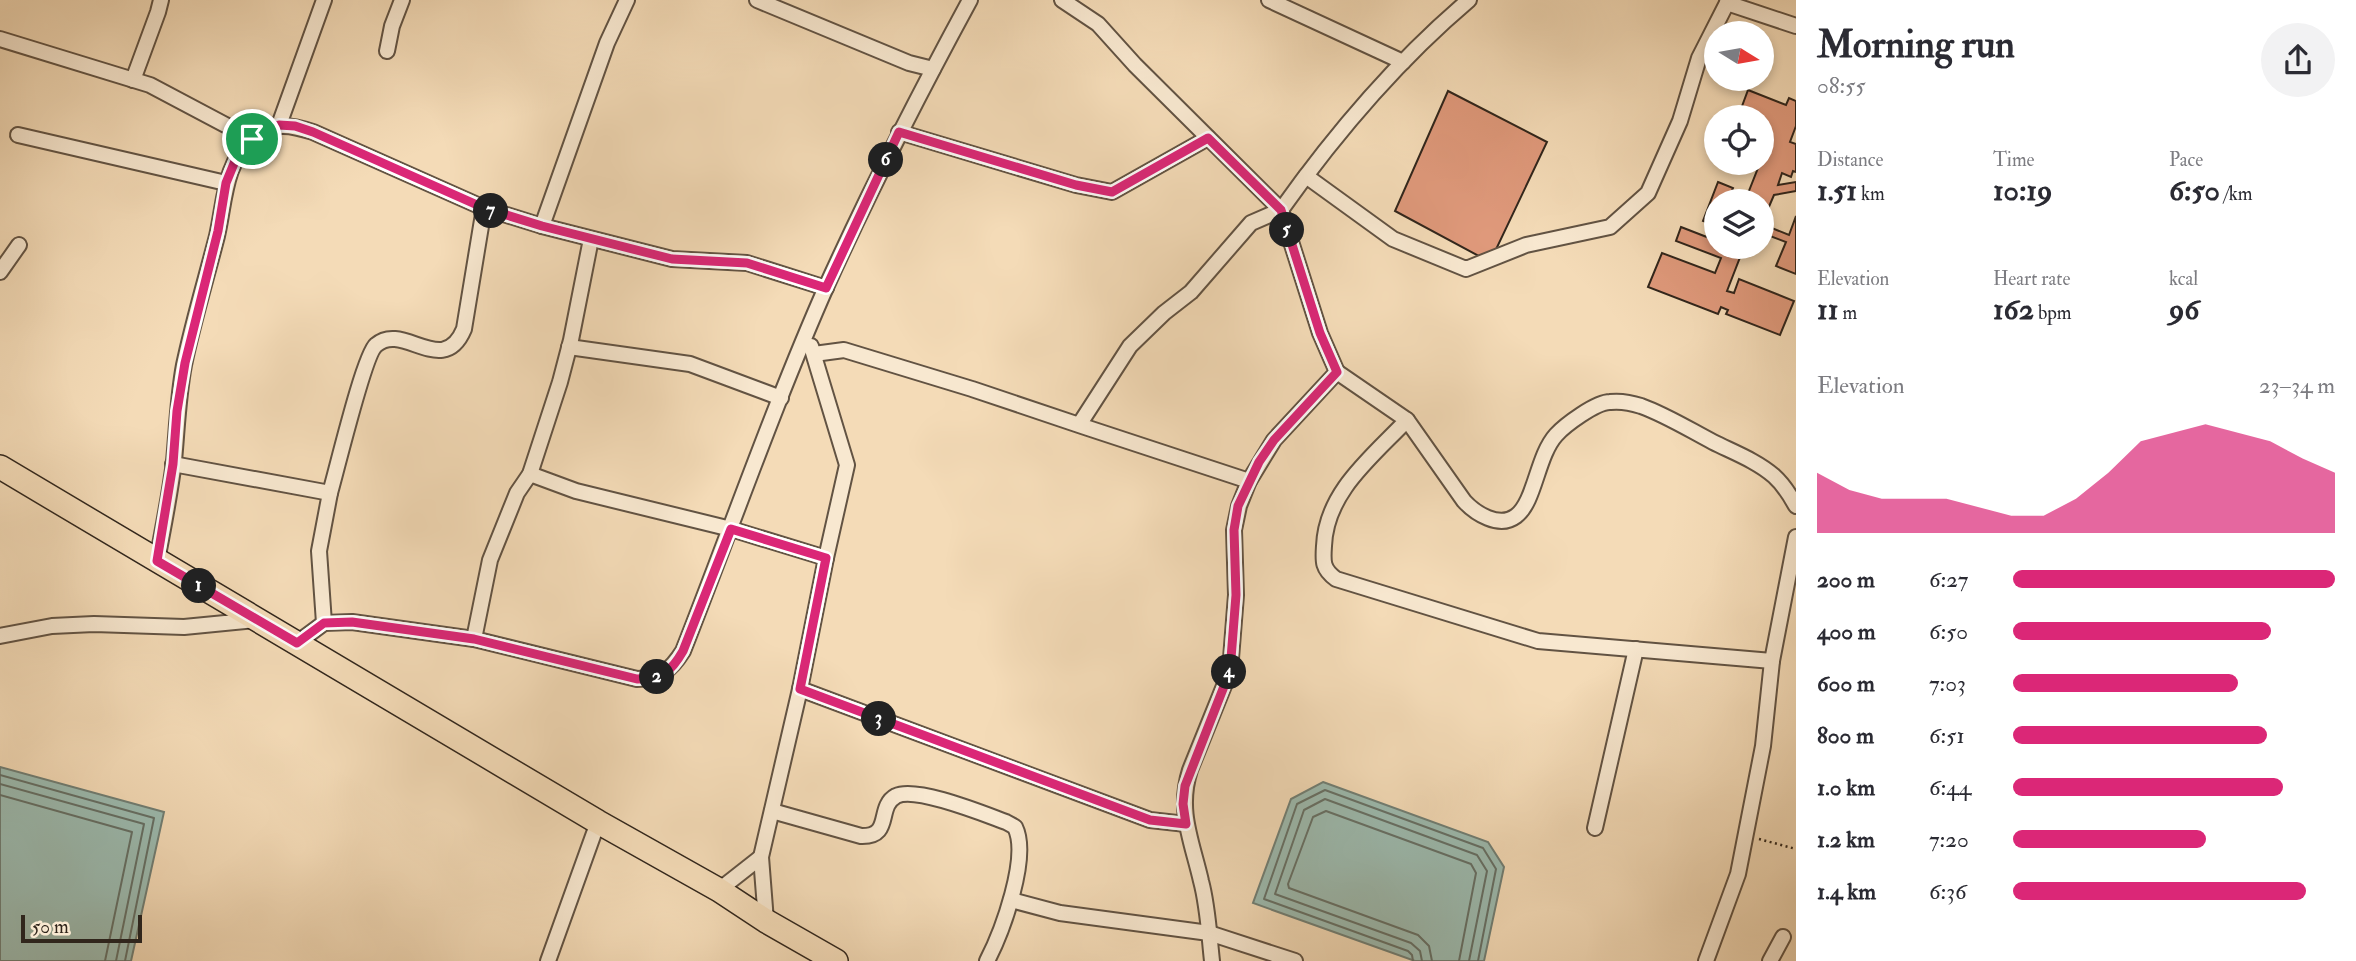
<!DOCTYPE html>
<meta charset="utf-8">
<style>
:root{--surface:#fff;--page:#f2f2f3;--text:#2b2b33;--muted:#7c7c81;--accent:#db2777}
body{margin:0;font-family:"IM FELL Double Pica",serif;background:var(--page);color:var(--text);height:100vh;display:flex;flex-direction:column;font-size:26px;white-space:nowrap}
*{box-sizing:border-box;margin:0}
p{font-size:23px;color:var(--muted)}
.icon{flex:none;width:38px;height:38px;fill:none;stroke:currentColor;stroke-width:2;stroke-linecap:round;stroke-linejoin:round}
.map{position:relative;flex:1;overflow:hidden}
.panel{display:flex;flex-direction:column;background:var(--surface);width:560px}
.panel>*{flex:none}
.needle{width:46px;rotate:101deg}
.buttons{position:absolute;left:1704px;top:21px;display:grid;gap:14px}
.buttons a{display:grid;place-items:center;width:70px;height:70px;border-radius:50%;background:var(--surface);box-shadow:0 4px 10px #0003;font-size:35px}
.scale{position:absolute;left:21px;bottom:18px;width:121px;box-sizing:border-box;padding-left:7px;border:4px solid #31261c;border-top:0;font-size:19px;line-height:24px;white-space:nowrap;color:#31261c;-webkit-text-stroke:5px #f8e8d0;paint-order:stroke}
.pin{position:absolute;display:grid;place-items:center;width:60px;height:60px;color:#fff;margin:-30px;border:4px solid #fff;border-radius:50%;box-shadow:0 2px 7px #0007}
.km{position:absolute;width:35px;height:35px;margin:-18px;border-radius:50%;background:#222;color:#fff;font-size:19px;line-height:35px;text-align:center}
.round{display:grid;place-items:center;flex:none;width:74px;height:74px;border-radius:37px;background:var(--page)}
.overview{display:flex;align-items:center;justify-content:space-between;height:119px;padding:0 21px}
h1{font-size:38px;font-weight:700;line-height:52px}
.metrics{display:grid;grid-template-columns:repeat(3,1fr);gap:10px;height:119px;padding:7px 21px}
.metrics div{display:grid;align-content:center}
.metrics b{font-size:30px;font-weight:700}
.metrics small{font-size:19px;font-weight:400}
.metrics p{font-size:19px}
.chart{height:196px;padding:14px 21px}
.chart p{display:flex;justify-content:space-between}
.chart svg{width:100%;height:126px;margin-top:7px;fill:var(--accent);opacity:.7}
ul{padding:0 21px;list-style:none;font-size:23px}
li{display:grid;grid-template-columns:112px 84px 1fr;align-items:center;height:52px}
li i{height:18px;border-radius:9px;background:var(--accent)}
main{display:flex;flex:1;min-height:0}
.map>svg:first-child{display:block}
</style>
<main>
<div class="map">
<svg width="1796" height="961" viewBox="0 0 1796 961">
<rect width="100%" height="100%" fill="#f4dbb7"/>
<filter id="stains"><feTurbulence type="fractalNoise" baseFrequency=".00286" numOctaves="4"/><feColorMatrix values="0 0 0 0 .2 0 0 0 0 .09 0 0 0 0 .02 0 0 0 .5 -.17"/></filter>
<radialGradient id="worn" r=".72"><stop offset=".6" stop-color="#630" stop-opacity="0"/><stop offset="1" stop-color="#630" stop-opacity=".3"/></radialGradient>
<!-- water -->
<g fill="#9cbbb0" stroke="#717f75" stroke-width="2">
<path d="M 0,767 L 164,812 L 131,961 L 0,961 Z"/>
<path d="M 1323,782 L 1488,842 L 1504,867 L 1484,961 L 1415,961 L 1253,903 L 1291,799 Z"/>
</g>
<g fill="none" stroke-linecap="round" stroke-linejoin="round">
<!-- shore -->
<g stroke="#667066" stroke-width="2">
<path d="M 0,775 L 154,818 L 125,961"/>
<path d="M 0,784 L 144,824 L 116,961"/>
<path d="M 0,795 L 132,832 L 105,961"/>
<path d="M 1413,961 L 1412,955 L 1408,951 L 1264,899 L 1297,804 L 1325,790 L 1483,848 L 1496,869 L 1478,961"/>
<path d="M 1422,961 L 1420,951 L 1411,943 L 1275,894 L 1304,810 L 1325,799 L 1477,855 L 1487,871 L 1469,961"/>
<path d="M 1432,961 L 1429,946 L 1418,935 L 1289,888 L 1288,884 L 1313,817 L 1326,811 L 1471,864 L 1476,873 L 1459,961"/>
</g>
</g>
<!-- building -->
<g fill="#df997b" stroke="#31261c" stroke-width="2">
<path d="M 1748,90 L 1786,105 L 1789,98 L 1796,101 L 1796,126 L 1790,142 L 1796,144 L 1796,172 L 1793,171 L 1791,177 L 1782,173 L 1778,185 L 1796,182 L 1796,191 L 1774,195 L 1765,216 L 1762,215 L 1762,201 L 1745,201 L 1760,163 L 1762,163 L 1763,155 L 1762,117 L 1738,117 Z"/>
<path d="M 1448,91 L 1547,142 L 1490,262 L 1395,211 Z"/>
<path d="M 1718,182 L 1733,188 L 1728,201 L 1717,201 L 1717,226 L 1703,221 Z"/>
<path d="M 1796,216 L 1796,274 L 1776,266 L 1786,242 L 1762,233 L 1762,224 L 1789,235 Z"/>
<path d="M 1681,227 L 1717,241 L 1717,247 L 1744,247 L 1727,291 L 1734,293 L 1739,279 L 1794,301 L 1780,335 L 1726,314 L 1728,310 L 1721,307 L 1718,314 L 1648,287 L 1662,253 L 1715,273 L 1721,258 L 1676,241 Z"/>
</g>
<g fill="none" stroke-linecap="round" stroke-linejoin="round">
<defs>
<g id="minor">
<path d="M 757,0 L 909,63 L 933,69"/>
<path d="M 1062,0 L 1098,24 L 1135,65 L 1281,210 C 1335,134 1397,61 1469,0"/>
<path d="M 1269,0 L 1403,62"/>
<path d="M 1728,0 L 1727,3 L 1796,26"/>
<path d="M 0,39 L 150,85 L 252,139"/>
<path d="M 387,51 L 392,26 L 402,0"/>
<path d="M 133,80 L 158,12 L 161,0"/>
<path d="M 279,125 L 324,0"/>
<path d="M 899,132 L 1076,185 L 1112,192 L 1208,138"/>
<path d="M 18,135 L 226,183"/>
<path d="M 1306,176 L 1393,239 L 1466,269 L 1526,245 L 1610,227 L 1648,193 L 1680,121 L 1699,58 L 1727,3"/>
<path d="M 542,226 L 607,43 L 627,0"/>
<path d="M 0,272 L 19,245"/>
<path d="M 569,347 L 690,364 L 781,398"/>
<path d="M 814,354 L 844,350 L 972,389 L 1079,425 L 1088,428 L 1249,481 L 1274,440 L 1337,372 L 1320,333 L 1281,210 L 1251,223 L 1191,292 L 1164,313 L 1130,346 L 1079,425"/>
<path d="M 1337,372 L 1407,420 C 1372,457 1326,492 1324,546 C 1323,561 1322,569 1336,579 L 1538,641 L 1772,661"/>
<path d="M 1407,420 L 1464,501 C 1475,513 1499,529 1516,516 C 1535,502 1537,456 1556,435 C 1565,425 1596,402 1610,402 C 1619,401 1632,403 1641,406 C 1666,415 1690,430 1713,442 C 1733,452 1757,461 1774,476 C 1784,485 1790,495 1796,506"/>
<path d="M 173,464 L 330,493 L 319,551 L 324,623"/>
<path d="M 530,474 L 576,491 L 731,529 L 826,558"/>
<path d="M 330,493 C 337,469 364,355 376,345 C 403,321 443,379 464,329 L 484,208"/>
<path d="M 157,561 C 163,528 170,495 174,461 C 177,429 178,397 184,365 C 193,322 206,279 217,236 C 225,201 224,163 253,138 C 273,121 291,125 313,132 L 484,208 L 542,226 L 672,259 L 747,263 L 826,288"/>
<path d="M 0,636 L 52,626 L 94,624 L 184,627 L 256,620"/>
<path d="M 474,639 L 490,560 L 517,493 L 530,474 L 560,382 L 571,340 L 591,239"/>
<path d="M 297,643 L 324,623 L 352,622 L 474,639 L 637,679 C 660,679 671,670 683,651 C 731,529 774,405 827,285 C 871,188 919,94 970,0"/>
<path d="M 800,689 L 1150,820 L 1186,824"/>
<path d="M 772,811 L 861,836 C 893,837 876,807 896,796 C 916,786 984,814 1006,822 L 1015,827 C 1030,857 1002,932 987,961"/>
<path d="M 1595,828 L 1636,649"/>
<path d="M 719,890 L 761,857"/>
<path d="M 1011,900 L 1060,913 L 1209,933 L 1295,961"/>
<path d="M 766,921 L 761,857 L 800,689 L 826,558 L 847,465 L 811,346"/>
<path d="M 548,961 L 598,822"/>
<path d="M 1212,961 C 1209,934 1208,907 1201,881 C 1192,841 1177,811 1190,770 L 1230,671 L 1236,595 L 1234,530 L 1239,506 L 1249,481"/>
<path d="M 1706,961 L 1738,874 L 1763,746 L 1772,661 L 1796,537"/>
<path d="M 1770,961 L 1783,937"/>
</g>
<path id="primary" d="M 0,467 L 598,822 L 719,890 L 766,921 L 836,961"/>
</defs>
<!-- minor casing -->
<use href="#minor" stroke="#625343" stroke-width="18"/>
<!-- primary casing -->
<use href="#primary" stroke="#31261c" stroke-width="26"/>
<!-- path -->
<path stroke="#31261c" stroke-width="2.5" stroke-dasharray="2 3.5" stroke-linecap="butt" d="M 1759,839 L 1796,849"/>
<!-- minor -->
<use href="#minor" stroke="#f8e8d0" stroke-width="14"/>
<!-- primary -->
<use href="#primary" stroke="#f4dbb7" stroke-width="23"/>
</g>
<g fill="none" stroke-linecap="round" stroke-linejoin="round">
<defs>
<path id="route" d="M 279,125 L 295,126 L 313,132 L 484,208 L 542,226 L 672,259 L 747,263 L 826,288 L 899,132 L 1076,185 L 1112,192 L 1208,138 L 1281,210 L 1320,333 L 1337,372 L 1274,440 L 1259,462 L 1238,506 L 1234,530 L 1236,595 L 1230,671 L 1185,786 L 1183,804 L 1186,824 L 1150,820 L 800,689 L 826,558 L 731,529 L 683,651 C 671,672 662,679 637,679 L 474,639 L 352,622 L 324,623 L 297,643 L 157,561 L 173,464 L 177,411 L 185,363 L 218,231 L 226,183 L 235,161 L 252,139 Z"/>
</defs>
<!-- route casing -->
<use href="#route" stroke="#fff" stroke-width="14"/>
<!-- route -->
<use href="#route" stroke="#db2777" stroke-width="9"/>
</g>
<rect width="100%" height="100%" filter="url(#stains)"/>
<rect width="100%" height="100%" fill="url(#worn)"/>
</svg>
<div class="buttons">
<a><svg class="needle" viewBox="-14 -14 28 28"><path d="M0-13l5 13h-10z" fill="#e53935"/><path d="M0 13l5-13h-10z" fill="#7c7c81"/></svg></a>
<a><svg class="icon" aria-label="locate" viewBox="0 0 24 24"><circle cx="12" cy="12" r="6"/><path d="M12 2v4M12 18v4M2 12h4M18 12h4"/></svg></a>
<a><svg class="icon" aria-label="layers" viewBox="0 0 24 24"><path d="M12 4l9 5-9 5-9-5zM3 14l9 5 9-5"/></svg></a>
</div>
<div class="scale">50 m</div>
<div class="pin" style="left:252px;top:139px;background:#1e9e55"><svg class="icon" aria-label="arrive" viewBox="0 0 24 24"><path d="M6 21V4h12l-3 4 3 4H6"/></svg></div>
<b class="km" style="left:199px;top:586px">1</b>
<b class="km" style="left:657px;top:677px">2</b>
<b class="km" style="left:879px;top:719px">3</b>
<b class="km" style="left:1229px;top:672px">4</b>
<b class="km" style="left:1287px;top:230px">5</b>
<b class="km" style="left:886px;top:160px">6</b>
<b class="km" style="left:491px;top:211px">7</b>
</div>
<section class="panel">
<div class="overview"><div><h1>Morning run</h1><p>08:55</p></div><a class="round"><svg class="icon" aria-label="share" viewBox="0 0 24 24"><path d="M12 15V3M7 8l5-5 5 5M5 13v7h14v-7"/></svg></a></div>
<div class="metrics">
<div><p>Distance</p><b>1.51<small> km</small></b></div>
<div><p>Time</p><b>10:19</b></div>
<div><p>Pace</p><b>6:50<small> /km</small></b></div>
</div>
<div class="metrics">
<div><p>Elevation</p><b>11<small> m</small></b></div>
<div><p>Heart rate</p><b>162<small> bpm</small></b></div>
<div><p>kcal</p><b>96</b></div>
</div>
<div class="chart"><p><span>Elevation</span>23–34 m</p>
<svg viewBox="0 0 160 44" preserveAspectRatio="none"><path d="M0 44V23L10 29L20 32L30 32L40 32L50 35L60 38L70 38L80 32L90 23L100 12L110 9L120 6L130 9L140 12L150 18L160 23V44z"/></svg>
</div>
<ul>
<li><b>200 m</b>6:27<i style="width:100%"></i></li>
<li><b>400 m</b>6:50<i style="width:80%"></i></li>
<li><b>600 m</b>7:03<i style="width:70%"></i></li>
<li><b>800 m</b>6:51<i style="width:79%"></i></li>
<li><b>1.0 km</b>6:44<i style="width:84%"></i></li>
<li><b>1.2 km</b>7:20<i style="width:60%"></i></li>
<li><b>1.4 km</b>6:36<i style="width:91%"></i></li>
</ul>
</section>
</main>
